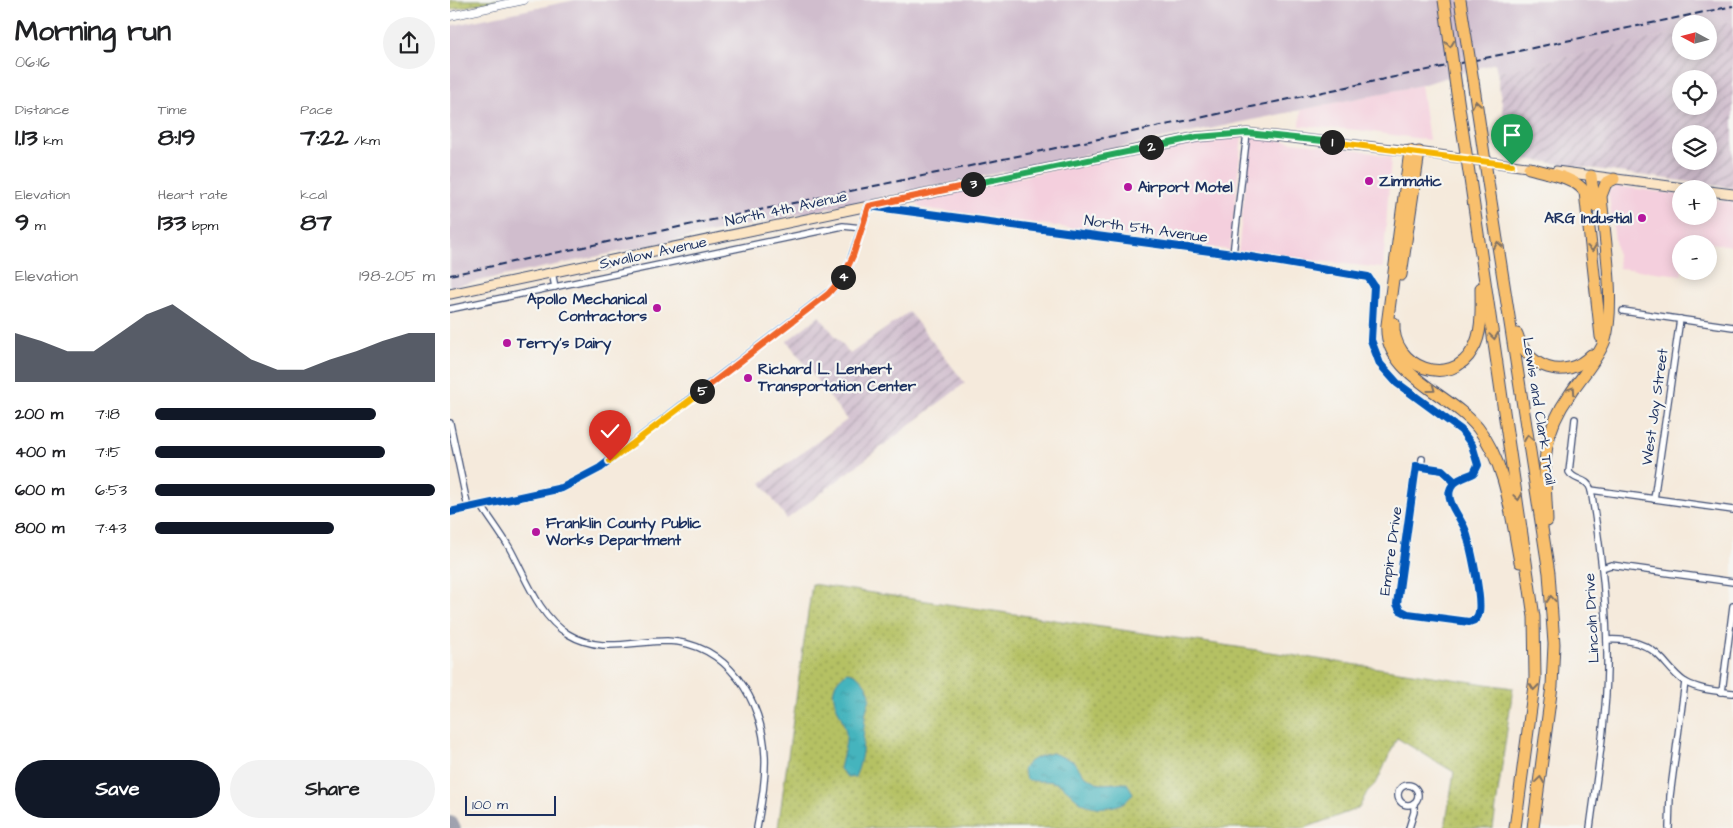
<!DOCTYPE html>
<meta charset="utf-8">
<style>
:root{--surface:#fff;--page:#f2f2f2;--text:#202124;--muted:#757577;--accent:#111827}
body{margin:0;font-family:"Architects Daughter",sans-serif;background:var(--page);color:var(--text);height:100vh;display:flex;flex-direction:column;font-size:19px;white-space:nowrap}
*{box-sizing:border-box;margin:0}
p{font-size:16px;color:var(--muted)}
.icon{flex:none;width:28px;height:28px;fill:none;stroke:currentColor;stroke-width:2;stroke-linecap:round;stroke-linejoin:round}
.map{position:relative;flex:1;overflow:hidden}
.sheet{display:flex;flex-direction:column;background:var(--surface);width:450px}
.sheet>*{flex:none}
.needle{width:32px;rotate:277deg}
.buttons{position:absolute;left:1222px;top:15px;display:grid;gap:10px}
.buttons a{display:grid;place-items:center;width:45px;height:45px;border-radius:50%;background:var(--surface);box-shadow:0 2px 12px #0003;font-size:25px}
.scale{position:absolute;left:15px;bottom:12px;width:91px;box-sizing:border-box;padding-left:5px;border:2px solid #1b2f5e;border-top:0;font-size:14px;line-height:18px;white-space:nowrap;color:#1b2f5e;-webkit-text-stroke:4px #f6f6f2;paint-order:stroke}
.pin{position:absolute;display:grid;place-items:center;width:42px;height:42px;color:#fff;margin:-51px -21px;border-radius:50% 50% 50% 0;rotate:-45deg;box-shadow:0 0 5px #0007}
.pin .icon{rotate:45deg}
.km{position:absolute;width:25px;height:25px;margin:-12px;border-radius:50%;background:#222;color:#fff;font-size:14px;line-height:25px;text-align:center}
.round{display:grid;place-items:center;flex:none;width:52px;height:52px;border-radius:26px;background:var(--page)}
.headline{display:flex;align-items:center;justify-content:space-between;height:85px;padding:0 15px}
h1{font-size:28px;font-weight:700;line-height:38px}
.metrics{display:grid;grid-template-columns:repeat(3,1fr);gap:8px;height:85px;padding:5px 15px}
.metrics div{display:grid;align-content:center}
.metrics b{font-size:25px;font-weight:700}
.metrics small{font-size:14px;font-weight:400}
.metrics p{font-size:14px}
.chart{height:140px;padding:10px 15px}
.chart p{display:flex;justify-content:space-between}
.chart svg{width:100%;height:90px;margin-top:5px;fill:var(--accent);opacity:.7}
.action{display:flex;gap:10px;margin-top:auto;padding:10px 15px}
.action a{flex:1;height:58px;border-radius:30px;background:var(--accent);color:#fff;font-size:20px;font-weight:700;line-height:58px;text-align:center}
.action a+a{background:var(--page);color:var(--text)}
ul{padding:0 15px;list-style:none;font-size:16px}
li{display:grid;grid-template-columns:80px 60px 1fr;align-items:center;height:38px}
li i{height:12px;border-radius:6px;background:var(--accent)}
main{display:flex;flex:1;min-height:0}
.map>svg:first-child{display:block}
</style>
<main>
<section class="sheet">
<div class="headline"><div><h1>Morning run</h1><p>06:16</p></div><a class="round"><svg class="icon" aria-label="share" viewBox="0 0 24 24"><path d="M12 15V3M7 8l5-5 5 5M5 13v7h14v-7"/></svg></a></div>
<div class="metrics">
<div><p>Distance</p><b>1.13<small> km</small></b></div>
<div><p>Time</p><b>8:19</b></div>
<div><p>Pace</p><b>7:22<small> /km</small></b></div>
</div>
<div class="metrics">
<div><p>Elevation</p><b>9<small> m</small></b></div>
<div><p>Heart rate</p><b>133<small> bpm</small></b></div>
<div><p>kcal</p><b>87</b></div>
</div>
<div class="chart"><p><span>Elevation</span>198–205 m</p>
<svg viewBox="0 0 160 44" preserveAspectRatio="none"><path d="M0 44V20L10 24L20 29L30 29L40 20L50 11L60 6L70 15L80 24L90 33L100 38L110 38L120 33L130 29L140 24L150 20L160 20V44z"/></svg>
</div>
<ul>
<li><b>200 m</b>7:18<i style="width:79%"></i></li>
<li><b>400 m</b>7:15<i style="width:82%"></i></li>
<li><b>600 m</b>6:53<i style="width:100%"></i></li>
<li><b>800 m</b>7:43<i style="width:64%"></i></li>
</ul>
<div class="action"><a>Save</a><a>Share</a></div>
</section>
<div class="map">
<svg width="1283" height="828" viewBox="0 0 1283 828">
<defs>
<pattern id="industrial-furrows" width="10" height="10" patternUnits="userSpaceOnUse" patternTransform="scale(1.25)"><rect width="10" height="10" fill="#d0bdcd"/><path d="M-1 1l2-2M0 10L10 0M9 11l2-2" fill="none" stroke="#a89aaa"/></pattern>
<pattern id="grass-dots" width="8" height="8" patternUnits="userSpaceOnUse" patternTransform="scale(1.25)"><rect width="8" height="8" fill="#b5c163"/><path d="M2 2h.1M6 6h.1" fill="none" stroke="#929d55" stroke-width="1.8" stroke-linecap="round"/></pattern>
<pattern id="water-ripples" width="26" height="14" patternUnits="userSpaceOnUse" patternTransform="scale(1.25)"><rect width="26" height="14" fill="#45b4bd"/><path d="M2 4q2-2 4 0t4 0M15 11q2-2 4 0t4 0" fill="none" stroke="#39939d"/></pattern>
</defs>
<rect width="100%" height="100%" fill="#f6f6f2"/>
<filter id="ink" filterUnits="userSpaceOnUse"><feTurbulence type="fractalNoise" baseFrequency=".02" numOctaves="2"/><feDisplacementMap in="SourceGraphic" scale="10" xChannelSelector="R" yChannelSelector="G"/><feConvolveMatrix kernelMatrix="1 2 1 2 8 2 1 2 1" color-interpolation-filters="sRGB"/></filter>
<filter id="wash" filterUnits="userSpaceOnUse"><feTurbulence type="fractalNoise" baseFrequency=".0096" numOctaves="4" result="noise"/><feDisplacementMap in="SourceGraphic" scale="20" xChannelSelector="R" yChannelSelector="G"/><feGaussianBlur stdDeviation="1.12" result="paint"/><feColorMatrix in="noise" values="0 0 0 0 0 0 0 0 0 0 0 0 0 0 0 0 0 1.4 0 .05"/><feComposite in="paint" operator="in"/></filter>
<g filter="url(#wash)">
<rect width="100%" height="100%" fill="#f5eadc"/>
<!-- built -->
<g fill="#f4cfdd">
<path d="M 971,85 L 979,140 L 908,130 L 850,126 L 851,110 Z"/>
<path d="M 792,136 L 780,250 L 471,208 L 467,203 L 470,198 L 749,140 Z"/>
<path d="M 801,137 L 909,150 L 941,157 L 933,268 L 788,253 Z"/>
<path d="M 1166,186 L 1231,195 L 1231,216 L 1259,216 L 1259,199 L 1283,202 L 1283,246 L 1237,240 L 1236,244 L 1231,244 L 1232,275 L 1169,268 L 1158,191 Z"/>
</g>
<!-- industrial -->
<g fill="url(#industrial-furrows)" fill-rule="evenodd">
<path d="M 1283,21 L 1283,188 L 1060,157 L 1047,72 L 1231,32 L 1231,51 L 1259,51 L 1259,26 ZM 1231,79 L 1259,79 L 1259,106 L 1231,106 ZM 1231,134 L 1259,134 L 1259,161 L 1231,161 Z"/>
<path d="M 459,312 L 515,383 L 337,519 L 311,483 L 397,420 L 337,341 L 369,316 L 400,354 Z"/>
</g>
<!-- railway -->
<path fill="#d0bdcd" d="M 125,0 L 1283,0 L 1283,21 L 1259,26 L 1259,24 L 1231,24 L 1231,32 L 1047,72 L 1045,63 L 971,85 L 0,287 L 0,26 Z"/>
<!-- grass -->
<g fill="url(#grass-dots)" stroke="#687860">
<path d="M 0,0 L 47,0 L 0,10 Z"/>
<path d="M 362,584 L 1063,688 L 1043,828 L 995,828 L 1004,772 L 947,738 L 927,782 L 917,792 L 909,808 L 855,828 L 328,828 Z"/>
</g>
<!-- water -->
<g fill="url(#water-ripples)" stroke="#30728e">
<path d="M 397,672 C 407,672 416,684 419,692 C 422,699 417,704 416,711 C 412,733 415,756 405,777 L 398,778 L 390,769 C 392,758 397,744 396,733 C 393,711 369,691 397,672 Z"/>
<path d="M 602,753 L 623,761 L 634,775 L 650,784 L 677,783 L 683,793 C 675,809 646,811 631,802 C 622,796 616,787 606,783 C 597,779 586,783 576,779 L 573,770 C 578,759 590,756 602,753 Z"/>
</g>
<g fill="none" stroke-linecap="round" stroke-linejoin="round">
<!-- taxiway -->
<path stroke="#888c9d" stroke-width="16" d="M 0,824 L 3,828"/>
</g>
</g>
<g filter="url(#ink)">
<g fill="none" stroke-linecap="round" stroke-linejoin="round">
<defs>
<g id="minor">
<path d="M 783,254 L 797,133"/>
<path d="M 102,272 L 105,287"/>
<path d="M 0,309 L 393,226 L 412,228"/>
<path d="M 1173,311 L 1283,327"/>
<path d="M 1125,419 L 1119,472 C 1125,482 1137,477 1141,490 C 1151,549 1158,608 1157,669 C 1156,722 1147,775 1140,828"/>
<path d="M 0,423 L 18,508"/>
<path d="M 971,467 L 972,459"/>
<path d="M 1141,490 L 1283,510"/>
<path d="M 1204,499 L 1230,319"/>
<path d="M 31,505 C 40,519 50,532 59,547 C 75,575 88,616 118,634 C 151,654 182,641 217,641 C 278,643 313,701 315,756 C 316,780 311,805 307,828"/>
<path d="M 0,512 L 112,488 L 150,468 L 382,290 L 398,268 L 419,206 L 783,254 L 918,277 L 924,286 L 921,340 L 930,364 L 947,383 L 1011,430 L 1022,445 L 1028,465 L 1024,473 C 1016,477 1003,480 1000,490 C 996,502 1010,517 1015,529 C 1020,543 1032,597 1029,612 C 1028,618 1024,621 1019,622 L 958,614 L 950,610 L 947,604 L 966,466 L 992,470 L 1005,482"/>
<path d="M 1152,568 L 1161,565 L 1283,582"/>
<path d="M 1157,640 C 1179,639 1198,643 1213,660 C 1220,668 1226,676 1235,682 C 1249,690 1267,691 1283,693"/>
<path d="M 1272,692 L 1283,606"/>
<circle cx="958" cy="795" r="10"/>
<path d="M 959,828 L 964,812 L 964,803"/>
<path d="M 1219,828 L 1220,796 L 1235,682"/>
</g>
<path id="tertiary" d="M 0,16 L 74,0"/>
<g id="secondary">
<path d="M 1106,171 L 1242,189"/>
<path d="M 1259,191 L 1283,194"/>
<path d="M 0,294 L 747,137 L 797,133 L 960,151 L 1084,168"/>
</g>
<g id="motorway">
<path d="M 1023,81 L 1030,127"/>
<path d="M 1006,87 L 1012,127"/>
<path d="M 960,151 L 937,325 C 933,374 1001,394 1028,428 C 1057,465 1061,517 1070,562"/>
<path d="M 1079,168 C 1096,173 1124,176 1135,192 L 1151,337"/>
<path d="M 1141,176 L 1145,206"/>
<path d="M 1020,179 L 1084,617 L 1085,678 L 1065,828"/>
<path d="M 1038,182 L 1099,573 L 1104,644 L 1102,686 L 1083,828"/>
<path d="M 951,275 L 969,152"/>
<path d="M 944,323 C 941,367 1001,390 1023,349 C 1033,332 1031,307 1031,288"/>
<path d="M 1067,334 C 1077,368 1115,382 1141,355"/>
<path d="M 1097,521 C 1095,469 1088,439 1120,394 C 1131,377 1148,359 1155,340 C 1166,306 1154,233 1151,196 L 1156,183 L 1164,179"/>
</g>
</defs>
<!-- minor casing -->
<use href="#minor" stroke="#3c4b71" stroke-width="8"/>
<!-- tertiary casing -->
<use href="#tertiary" stroke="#3c4b71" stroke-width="9"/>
<!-- secondary casing -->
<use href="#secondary" stroke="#3c4b71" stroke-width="11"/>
<!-- motorway casing -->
<use href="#motorway" stroke="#3c4b71" stroke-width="13"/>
<!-- minor -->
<use href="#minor" stroke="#fff" stroke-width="5.5"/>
<!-- tertiary -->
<use href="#tertiary" stroke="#fff" stroke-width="8"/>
<!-- secondary -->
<use href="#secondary" stroke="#fce5c4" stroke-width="9"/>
<!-- motorway -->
<use href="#motorway" stroke="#f8bf6c" stroke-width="11"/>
<!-- rail -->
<path stroke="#1b2f5e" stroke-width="2" stroke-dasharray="8 4" stroke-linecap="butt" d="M 0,275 L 1283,6"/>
<defs>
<g id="motorway-bridge">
<path d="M 994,0 L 1006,87"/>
<path d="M 1010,0 L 1023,81"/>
<path d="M 1012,127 L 1020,179"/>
<path d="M 1030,127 L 1038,182"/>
</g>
</defs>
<!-- motorway-bridge casing -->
<use href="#motorway-bridge" stroke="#3c4b71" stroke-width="13" stroke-linecap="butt"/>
<!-- motorway-bridge -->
<use href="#motorway-bridge" stroke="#f8bf6c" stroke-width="11"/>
<defs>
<path id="cycleway" d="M 0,512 L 112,488 L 150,468 L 382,290 L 398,268 L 419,206 L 783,254 L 918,277 L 924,286 L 921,340 L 930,364 L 947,383 L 1011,430 L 1022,445 L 1028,465 L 1024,473 C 1016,477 1003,480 1000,490 C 996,502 1010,517 1015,529 C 1020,543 1032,597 1029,612 C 1028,618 1024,621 1019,622 L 958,614 L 950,610 L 947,604 L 966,466 L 992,470 L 1005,482"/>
</defs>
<!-- cycleway casing -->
<use href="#cycleway" stroke="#f6f6f2" stroke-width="11"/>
<!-- cycleway -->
<use href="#cycleway" stroke="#0057b8" stroke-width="8"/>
</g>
<!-- one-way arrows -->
<defs><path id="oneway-chevron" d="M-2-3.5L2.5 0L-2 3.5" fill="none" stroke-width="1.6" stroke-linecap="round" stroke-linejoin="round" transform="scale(1.25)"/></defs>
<g stroke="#7e7064">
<use href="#oneway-chevron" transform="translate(1000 44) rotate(82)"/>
<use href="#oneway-chevron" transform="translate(1026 104) rotate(-99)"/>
<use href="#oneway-chevron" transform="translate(1048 245) rotate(-99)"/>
<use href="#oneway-chevron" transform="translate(1142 248) rotate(83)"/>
<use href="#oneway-chevron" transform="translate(1044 336) rotate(82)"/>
<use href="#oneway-chevron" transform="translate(982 389) rotate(36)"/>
<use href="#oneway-chevron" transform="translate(1122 390) rotate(-56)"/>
<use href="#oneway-chevron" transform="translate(1078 438) rotate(-99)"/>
<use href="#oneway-chevron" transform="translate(1068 497) rotate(82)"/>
<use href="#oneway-chevron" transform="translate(1101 599) rotate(-95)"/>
<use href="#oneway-chevron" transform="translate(1084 687) rotate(96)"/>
<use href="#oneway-chevron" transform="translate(1090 780) rotate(-82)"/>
</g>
</g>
<g fill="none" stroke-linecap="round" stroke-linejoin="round" filter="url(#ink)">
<defs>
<path id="split-1" d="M 882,142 L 1062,165"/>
<path id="split-2" d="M 701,147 L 747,137 L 797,133 L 882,142"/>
<path id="split-3" d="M 523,184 L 701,147"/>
<path id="split-4" d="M 393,277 L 403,256 L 419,206 L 523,184"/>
<path id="split-5" d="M 252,391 L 378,294 L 393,277"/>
<path id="split-6" d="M 160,461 L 252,391"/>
</defs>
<!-- split-1 casing -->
<use href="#split-1" stroke="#fff" stroke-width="10"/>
<!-- split-2 casing -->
<use href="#split-2" stroke="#fff" stroke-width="10"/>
<!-- split-3 casing -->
<use href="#split-3" stroke="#fff" stroke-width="10"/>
<!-- split-4 casing -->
<use href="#split-4" stroke="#fff" stroke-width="10"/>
<!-- split-5 casing -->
<use href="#split-5" stroke="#fff" stroke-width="10"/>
<!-- split-6 casing -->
<use href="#split-6" stroke="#fff" stroke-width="10"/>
<!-- split-1 -->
<use href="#split-1" stroke="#f5b400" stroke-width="6"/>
<!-- split-2 -->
<use href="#split-2" stroke="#22a559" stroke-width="6"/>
<!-- split-3 -->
<use href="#split-3" stroke="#22a559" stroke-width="6"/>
<!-- split-4 -->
<use href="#split-4" stroke="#f0652b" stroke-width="6"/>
<!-- split-5 -->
<use href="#split-5" stroke="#f0652b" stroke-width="6"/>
<!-- split-6 -->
<use href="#split-6" stroke="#f5b400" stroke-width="6"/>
</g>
<!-- markers -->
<g fill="#b5179e" stroke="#f6f6f2" stroke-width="2">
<circle cx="919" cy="181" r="5"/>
<circle cx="678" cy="187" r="5"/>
<circle cx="1192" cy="218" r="5"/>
<circle cx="207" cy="308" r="5"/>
<circle cx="57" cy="343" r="5"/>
<circle cx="298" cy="378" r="5"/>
<circle cx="86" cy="532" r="5"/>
</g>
<g text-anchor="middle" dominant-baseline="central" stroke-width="4.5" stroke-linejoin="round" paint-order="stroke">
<!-- poi labels -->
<g font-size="15" font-weight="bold" fill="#1b2f5e" stroke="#f6f6f2" text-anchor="start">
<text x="929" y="181">Zimmatic</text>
<text x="688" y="187">Airport Motel</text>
<text x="1182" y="218" text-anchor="end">ARG Industial</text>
<text x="197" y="299" text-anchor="end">Apollo Mechanical<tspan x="197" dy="17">Contractors</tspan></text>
<text x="67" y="343">Terry's Dairy</text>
<text x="308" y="369">Richard L. Lenhert<tspan x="308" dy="17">Transportation Center</tspan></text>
<text x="96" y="523">Franklin County Public<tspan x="96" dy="17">Works Department</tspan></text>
</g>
<!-- street labels -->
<g font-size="15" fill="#1b2f5e" stroke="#f6f6f2">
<text transform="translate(336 209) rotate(-12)">North 4th Avenue</text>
<text transform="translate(696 229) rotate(8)">North 5th Avenue</text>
<text transform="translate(203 253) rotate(-12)">Swallow Avenue</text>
<text transform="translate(1205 407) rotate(-82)">West Jay Street</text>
<text transform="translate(1089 411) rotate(81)">Lewis and Clark Trail</text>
<text transform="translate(941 551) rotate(-82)">Empire Drive</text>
<text transform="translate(1142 618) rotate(-93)">Lincoln Drive</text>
</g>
</g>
</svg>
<div class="buttons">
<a><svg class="needle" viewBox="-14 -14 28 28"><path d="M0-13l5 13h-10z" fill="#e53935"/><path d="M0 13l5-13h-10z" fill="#757577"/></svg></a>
<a><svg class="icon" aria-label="locate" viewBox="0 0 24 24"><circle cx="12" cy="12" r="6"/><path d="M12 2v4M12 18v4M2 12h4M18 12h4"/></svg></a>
<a><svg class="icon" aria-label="layers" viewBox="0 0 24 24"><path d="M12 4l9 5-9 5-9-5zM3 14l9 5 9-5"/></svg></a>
<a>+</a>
<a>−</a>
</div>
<div class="scale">100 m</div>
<div class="pin" style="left:1062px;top:165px;background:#1e9e55"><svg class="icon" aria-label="arrive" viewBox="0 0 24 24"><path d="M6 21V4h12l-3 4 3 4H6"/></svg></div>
<div class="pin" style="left:160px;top:461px;background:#d93025"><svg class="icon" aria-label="check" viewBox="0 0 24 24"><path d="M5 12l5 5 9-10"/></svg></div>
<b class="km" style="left:882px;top:142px">1</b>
<b class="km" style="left:701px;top:147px">2</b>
<b class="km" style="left:523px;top:184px">3</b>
<b class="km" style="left:393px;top:277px">4</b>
<b class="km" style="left:252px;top:391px">5</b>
</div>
</main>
